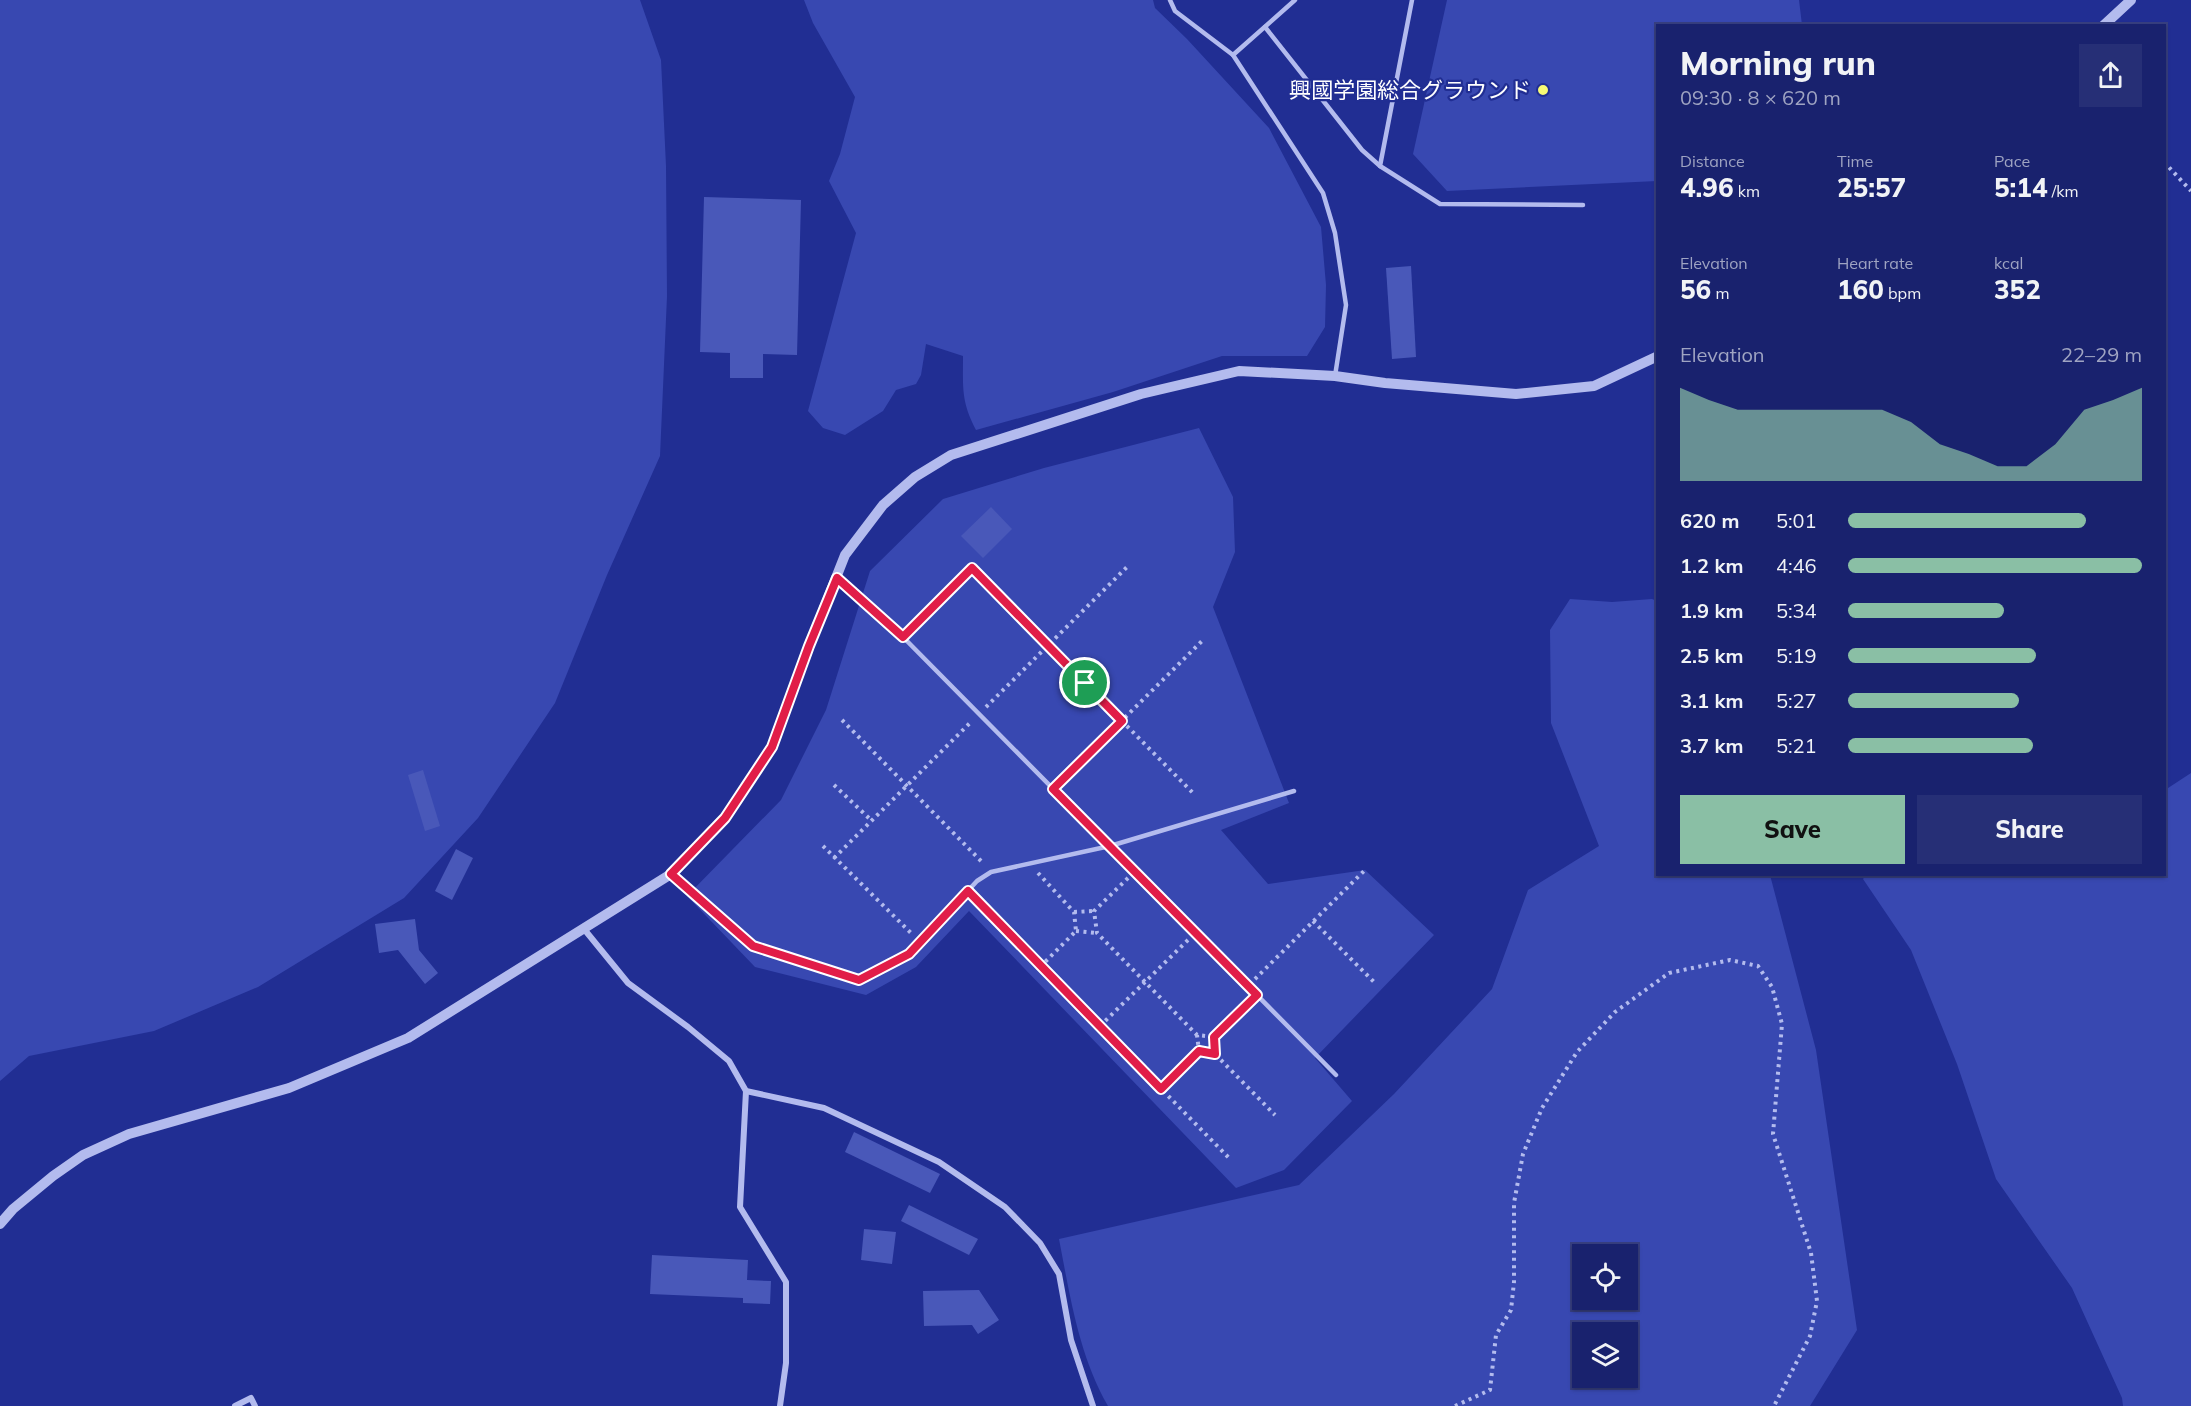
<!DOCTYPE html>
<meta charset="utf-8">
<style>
:root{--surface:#19226e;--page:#262f76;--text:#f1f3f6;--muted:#9fa4c2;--line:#373f81;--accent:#8abfa5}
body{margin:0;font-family:Mulish,"Noto Sans JP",sans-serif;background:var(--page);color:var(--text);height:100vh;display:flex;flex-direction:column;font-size:22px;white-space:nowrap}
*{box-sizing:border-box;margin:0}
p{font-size:20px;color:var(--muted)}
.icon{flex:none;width:33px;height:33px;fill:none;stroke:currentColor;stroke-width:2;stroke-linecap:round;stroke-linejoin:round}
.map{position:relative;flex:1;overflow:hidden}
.drawer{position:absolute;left:1656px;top:24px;width:510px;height:852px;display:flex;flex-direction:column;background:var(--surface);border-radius:0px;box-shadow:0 2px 4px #0004,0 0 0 2px var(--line)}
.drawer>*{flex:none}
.tools{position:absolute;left:1572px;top:1244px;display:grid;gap:12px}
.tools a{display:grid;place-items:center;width:66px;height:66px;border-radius:0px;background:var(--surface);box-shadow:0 2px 4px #0004,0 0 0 2px var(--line);font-size:30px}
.pin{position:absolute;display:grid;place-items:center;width:51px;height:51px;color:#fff;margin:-26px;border:3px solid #fff;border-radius:50%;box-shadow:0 2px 6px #0007}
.round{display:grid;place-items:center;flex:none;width:63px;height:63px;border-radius:0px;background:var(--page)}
.overview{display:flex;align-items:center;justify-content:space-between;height:102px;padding:0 24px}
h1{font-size:33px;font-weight:800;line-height:45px}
.stats{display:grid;grid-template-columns:repeat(3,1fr);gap:9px;height:102px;padding:6px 24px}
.stats div{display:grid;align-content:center}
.stats b{font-size:26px;font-weight:800}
.stats small{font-size:16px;font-weight:400}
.stats p{font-size:16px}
.chart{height:168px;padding:12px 24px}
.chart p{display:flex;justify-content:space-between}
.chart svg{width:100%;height:108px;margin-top:6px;fill:var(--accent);opacity:.7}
.primary-button{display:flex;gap:12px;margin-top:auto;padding:12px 24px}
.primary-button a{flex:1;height:69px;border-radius:0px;background:var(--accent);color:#111;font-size:24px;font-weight:800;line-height:69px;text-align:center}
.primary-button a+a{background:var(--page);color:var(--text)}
ul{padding:0 24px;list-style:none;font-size:20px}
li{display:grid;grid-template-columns:96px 72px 1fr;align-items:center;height:45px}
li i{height:15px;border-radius:8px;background:var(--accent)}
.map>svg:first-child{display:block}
</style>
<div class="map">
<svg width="2191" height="1406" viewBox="0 0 2191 1406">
<rect width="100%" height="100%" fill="#212e93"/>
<!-- green -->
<g fill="#3848b1" fill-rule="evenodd">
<path d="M 0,0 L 640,0 L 661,60 L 666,166 L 667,296 L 660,456 L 607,575 L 555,703 L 478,818 L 404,898 L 258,987 L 154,1031 L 29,1056 L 0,1081 Z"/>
<path d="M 804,0 L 1153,0 L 1155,8 L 1187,39 L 1269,128 L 1321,227 L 1326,285 L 1325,327 L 1307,356 L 1222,356 L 1113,392 L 976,430 C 961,401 963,388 963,356 L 926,344 L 921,375 L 916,384 L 896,390 L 883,411 L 845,435 L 823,428 L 808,411 L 856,233 L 829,181 L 840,154 L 855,97 L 813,23 Z"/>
<path d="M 1447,0 L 1799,0 L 1802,25 L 1658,26 L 1657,181 L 1447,191 L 1413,154 Z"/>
<path d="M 1199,428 L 1233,497 L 1235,552 L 1213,607 L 1289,803 L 1221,830 L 1268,884 L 1365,870 L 1434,935 L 1315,1058 L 1352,1101 L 1284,1170 L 1236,1188 L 969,911 L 916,967 L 866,995 L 755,967 L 687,896 L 781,800 L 826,710 L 870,571 L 943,499 L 1044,468 Z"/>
<path d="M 1570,599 L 1612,602 L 1652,599 L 1657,601 L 1658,874 L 1770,875 L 1816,1050 L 1857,1330 L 1810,1406 L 1108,1406 C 1079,1356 1070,1296 1059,1239 L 1299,1185 L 1394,1094 L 1492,989 L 1528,890 L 1599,846 L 1551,723 L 1550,630 ZM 1582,1254 L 1628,1254 L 1628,1299 L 1582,1299 ZM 1582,1332 L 1628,1332 L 1628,1377 L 1582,1377 Z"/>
<path d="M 2191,773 L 2191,1406 L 2123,1406 L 2122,1398 L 2072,1288 L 1996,1179 L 1957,1064 L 1911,950 L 1863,879 L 1867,874 L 2164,874 L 2165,790 Z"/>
</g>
<!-- building -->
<g fill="#4958b9">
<path d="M 704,197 L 801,200 L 797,355 L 763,354 L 763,378 L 730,378 L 730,353 L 700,352 Z"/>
<path d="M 1411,266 L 1416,357 L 1392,359 L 1386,268 Z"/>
<path d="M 991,507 L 1012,529 L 983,558 L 961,536 Z"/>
<path d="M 423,770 L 440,826 L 425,831 L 408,775 Z"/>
<path d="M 456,849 L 473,858 L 452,900 L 435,891 Z"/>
<path d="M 415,919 L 419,950 L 438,973 L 425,984 L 398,950 L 379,953 L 375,924 Z"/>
<path d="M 854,1132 L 940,1174 L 930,1193 L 845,1152 Z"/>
<path d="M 909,1205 L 978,1239 L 969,1255 L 901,1221 Z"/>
<path d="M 864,1229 L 896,1232 L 892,1264 L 861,1260 Z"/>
<path d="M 652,1255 L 748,1260 L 747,1280 L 771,1281 L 770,1304 L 743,1303 L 743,1298 L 650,1294 Z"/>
<path d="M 979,1290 L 999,1320 L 978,1334 L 972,1325 L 924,1326 L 923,1291 Z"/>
</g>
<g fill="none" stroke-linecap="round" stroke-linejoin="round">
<!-- path -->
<g stroke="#b3bbee" stroke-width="4" stroke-dasharray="3 4.5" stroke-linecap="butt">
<path d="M 2164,162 L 2191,191"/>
<path d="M 910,630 L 972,569 L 1193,793"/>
<path d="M 986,707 L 1127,567"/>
<path d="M 842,720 L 983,863"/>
<path d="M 1061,781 L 1203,640"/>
<path d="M 834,785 L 872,821"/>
<path d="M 823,846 L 912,934"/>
<path d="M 834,858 L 972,721"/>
<path d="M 1038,873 L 1074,912 L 1076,931 L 1041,966"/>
<path d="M 1128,878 L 1094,911 L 1097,933 L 1197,1035"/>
<path d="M 974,898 L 1231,1160"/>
<path d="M 1074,912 L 1094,911"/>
<path d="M 1313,921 L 1376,984"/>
<path d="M 1076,931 L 1097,933"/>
<path d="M 1255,979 L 1365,870"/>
<path d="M 1100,1026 L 1188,940"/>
<path d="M 1214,1037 L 1250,1002"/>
<path d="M 1215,1054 L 1199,1051 L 1197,1035 L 1214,1037 L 1215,1054 L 1275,1115"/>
<path d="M 1161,1089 L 1199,1051"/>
<path d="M 1455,1406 L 1490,1390 L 1496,1335 L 1511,1310 L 1514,1282 L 1514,1203 L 1523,1154 L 1542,1108 L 1577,1052 L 1615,1012 L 1669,973 L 1730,960 L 1758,966 L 1772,987 L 1782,1024 L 1773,1134 L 1811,1253 L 1817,1301 L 1810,1336 L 1774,1406"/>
</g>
<!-- service -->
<g stroke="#b3bbee" stroke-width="4.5">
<path d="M 1170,0 L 1175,11 L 1233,55 L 1323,193 L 1335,233 L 1346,305 L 1335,376"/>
<path d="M 1412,0 L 1380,166 L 1440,204 L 1583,205"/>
<path d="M 1265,27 L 1362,150 L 1380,166"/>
<path d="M 1233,55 L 1295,0"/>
<path d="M 837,578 L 903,637 L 1336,1075"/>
<path d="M 672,875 L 753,946 L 859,980 L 909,954 L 977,881 L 991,872 L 1110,846 L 1294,791"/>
</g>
<!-- minor -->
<g stroke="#b3bbee" stroke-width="6">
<path d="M 584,929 L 628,983 L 688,1027 L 729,1061 L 746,1091 L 740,1207 L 786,1282 L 786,1363 L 780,1406"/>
<path d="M 746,1091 L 824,1108 L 939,1162 L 1005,1207 L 1040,1243 L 1059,1274 L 1071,1340 L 1093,1406"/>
<path d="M 235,1406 L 251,1398 L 255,1406"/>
</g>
<!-- tertiary -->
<g stroke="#b3bbee" stroke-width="10">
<path d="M 2103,26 L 2131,0"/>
<path d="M 0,1224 L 13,1209 L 53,1176 L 83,1155 L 129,1134 L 289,1088 L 408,1038 L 671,874 L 725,818 L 772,747 L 809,646 L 845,555 L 883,505 L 915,477 L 951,455 L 1141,394 L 1239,371 L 1335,376 L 1385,383 L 1516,394 L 1594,386 L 1658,356"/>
</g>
</g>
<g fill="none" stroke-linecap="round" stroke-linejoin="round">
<defs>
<path id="route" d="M 972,568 L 1122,721 L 1053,789 L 1257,995 L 1214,1037 L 1215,1054 L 1199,1051 L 1161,1089 L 968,891 L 909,954 L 859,980 L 753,946 L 671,874 L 725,818 L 772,747 L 809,646 L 837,578 L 903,637 Z"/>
</defs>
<!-- route casing -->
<use href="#route" stroke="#fff" stroke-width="12"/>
<!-- route -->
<use href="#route" stroke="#e11d48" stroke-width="8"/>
</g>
<!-- markers -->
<circle fill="#f7fa74" stroke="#212e93" stroke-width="2" cx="1543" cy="90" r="6"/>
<g text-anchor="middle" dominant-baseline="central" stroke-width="4.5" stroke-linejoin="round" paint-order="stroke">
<!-- poi labels -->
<g font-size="22" fill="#fff" stroke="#212e93" text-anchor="end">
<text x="1531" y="90">興國学園総合グラウンド</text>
</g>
</g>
</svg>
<div class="tools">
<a><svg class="icon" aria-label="locate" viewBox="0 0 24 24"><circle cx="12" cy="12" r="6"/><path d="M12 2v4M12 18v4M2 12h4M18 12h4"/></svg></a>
<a><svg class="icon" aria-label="layers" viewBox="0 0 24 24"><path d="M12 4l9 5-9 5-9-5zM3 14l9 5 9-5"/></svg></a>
</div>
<div class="pin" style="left:1085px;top:683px;background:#1e9e55"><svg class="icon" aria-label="arrive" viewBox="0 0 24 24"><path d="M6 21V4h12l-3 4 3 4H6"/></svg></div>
<section class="drawer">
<div class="overview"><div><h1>Morning run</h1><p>09:30 · 8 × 620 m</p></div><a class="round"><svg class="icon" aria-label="share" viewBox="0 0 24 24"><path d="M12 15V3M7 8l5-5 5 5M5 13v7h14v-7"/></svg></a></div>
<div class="stats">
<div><p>Distance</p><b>4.96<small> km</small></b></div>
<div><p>Time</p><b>25:57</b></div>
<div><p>Pace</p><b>5:14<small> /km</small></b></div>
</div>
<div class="stats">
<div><p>Elevation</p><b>56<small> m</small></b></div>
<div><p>Heart rate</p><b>160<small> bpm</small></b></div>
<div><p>kcal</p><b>352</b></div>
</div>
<div class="chart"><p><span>Elevation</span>22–29 m</p>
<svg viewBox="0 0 160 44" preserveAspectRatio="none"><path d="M0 44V6L10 11L20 15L30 15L40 15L50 15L60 15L70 15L80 20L90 29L100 33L110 38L120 38L130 29L140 15L150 11L160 6V44z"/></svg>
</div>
<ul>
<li><b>620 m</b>5:01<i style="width:81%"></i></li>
<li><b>1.2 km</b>4:46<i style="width:100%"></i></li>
<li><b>1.9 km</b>5:34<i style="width:53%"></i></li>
<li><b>2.5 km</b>5:19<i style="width:64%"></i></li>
<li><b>3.1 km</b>5:27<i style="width:58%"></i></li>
<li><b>3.7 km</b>5:21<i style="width:63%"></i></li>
</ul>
<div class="primary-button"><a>Save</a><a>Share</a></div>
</section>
</div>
